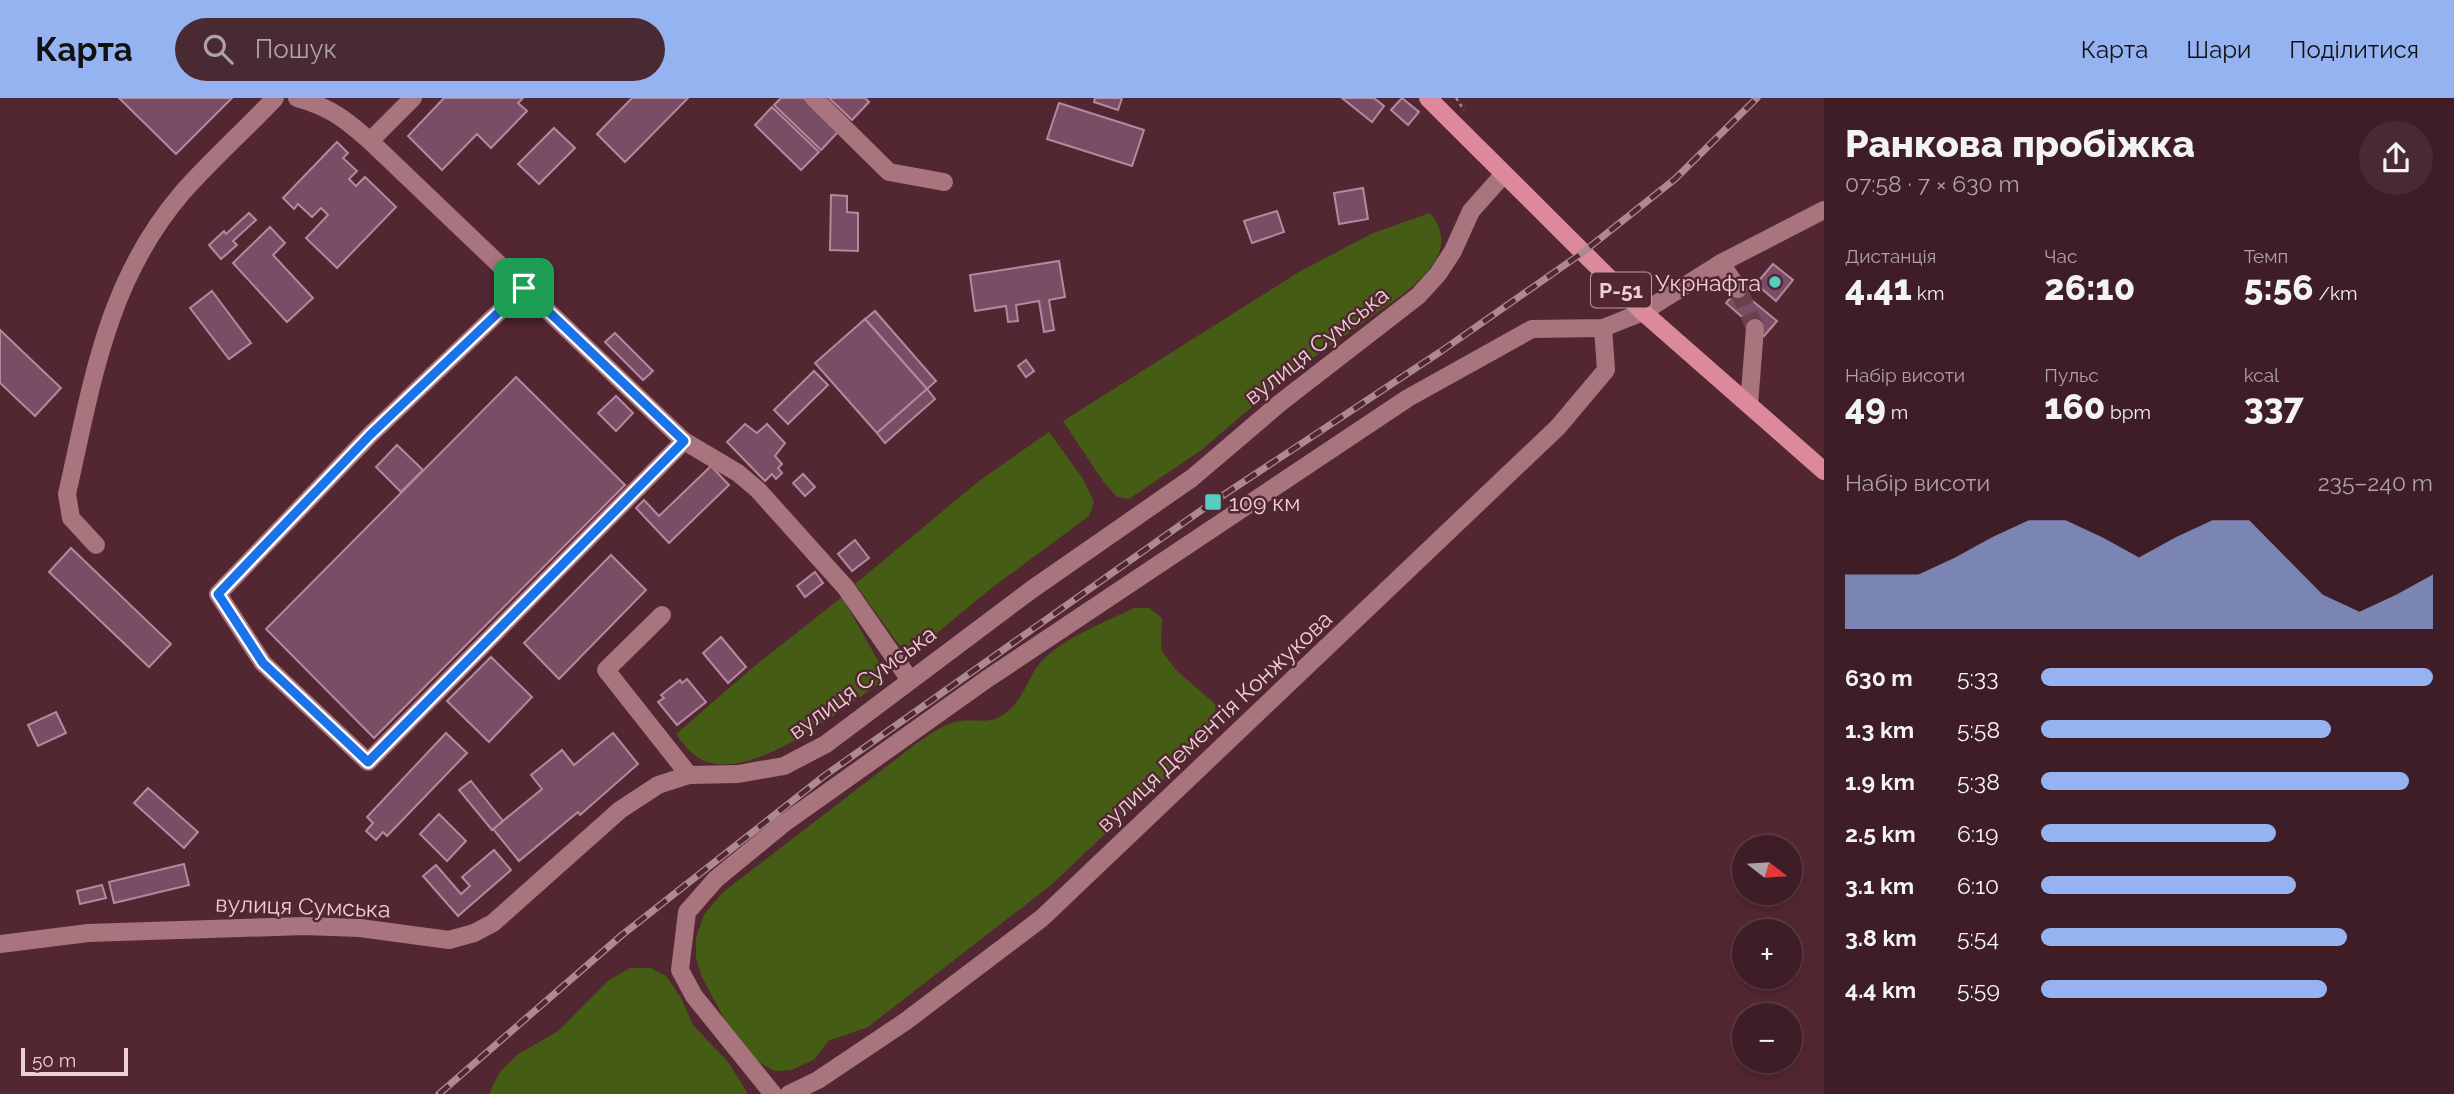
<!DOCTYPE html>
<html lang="uk">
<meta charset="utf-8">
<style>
:root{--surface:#3e1d26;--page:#492a32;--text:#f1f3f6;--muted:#ada2a7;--line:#573b43;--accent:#95b2f1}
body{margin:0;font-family:Raleway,sans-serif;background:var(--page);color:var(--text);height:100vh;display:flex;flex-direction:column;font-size:26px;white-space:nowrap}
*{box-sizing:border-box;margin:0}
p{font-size:23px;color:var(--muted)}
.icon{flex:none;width:38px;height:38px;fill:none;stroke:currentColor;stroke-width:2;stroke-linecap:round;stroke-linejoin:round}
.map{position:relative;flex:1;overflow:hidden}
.details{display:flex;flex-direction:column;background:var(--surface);width:630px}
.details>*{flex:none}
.needle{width:46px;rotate:107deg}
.buttons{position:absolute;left:1732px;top:737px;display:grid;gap:14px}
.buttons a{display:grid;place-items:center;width:70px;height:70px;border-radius:50%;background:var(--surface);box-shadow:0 4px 10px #0003,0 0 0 2px var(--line);font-size:35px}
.scale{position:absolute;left:21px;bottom:18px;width:107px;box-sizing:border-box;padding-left:7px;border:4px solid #edd0d5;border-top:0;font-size:19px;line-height:24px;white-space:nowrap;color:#edd0d5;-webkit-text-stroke:5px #532732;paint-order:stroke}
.pin{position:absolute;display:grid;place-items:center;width:60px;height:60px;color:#fff;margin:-30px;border-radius:14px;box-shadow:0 4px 10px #0006}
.round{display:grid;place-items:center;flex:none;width:74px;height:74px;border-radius:37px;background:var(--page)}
.overview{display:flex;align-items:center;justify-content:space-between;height:119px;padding:0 21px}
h1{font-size:38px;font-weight:800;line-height:52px}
.figures{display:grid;grid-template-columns:repeat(3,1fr);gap:10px;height:119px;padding:7px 21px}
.figures div{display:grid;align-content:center}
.figures b{font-size:35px;font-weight:800}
.figures small{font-size:19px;font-weight:400}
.figures p{font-size:19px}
.chart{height:196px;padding:14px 21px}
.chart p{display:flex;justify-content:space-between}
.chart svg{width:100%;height:126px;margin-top:7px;fill:var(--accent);opacity:.7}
ul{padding:0 21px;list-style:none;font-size:23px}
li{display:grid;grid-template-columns:112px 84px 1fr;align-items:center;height:52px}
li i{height:18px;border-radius:9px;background:var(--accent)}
header{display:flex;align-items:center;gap:42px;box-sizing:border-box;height:98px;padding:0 35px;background:var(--accent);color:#111}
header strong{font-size:33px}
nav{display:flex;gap:38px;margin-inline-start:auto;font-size:24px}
.search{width:490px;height:63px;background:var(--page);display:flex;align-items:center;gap:18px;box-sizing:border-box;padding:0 24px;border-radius:38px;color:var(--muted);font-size:26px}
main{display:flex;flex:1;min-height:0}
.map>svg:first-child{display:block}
</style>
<header>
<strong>Карта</strong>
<div class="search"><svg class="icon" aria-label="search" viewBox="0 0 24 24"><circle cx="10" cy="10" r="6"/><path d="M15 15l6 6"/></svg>Пошук</div>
<nav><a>Карта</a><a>Шари</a><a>Поділитися</a></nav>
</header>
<main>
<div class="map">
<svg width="1824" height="996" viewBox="0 0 1824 996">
<rect width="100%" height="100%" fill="#532732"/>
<!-- green -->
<g fill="#445c14">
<path d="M 1430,115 C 1456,147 1432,172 1406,194 L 1291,276 L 1200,353 L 1129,401 L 1117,399 L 1103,383 L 1063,323 L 1299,174 L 1373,135 Z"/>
<path d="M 1049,334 L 1083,381 L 1094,404 L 1089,418 L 989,492 L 925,545 L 909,551 L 899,547 L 855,486 L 979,383 Z"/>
<path d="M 842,499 L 885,575 L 880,585 C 840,612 752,685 702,662 C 691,656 683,646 676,636 L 751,571 Z"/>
<path d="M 1134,510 L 1149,510 L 1162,520 L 1161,552 L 1177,573 L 1215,606 L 1217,621 L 1212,635 L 1051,787 L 868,929 L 828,943 L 815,961 L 792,972 L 774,973 L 757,963 L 728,928 L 702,879 L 696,861 L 696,839 L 704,817 L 722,795 L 917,645 C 930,637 945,624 961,623 C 977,621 992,627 1007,614 C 1022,602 1027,584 1037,569 C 1056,543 1105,524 1134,510 Z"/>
<path d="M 630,870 L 651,870 L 666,878 L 681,900 L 693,927 L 728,964 L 748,996 L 489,996 L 499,975 L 517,957 L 558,933 L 609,882 Z"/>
</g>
<!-- building -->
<g fill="#794e65" stroke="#b6879f" stroke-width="2">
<path d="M 119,0 L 232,0 L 176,56 Z"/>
<path d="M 444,0 L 523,0 L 518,5 L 527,13 L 491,50 L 477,36 L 442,72 L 408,38 Z"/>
<path d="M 632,0 L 688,0 L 625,64 L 597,36 Z"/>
<path d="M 781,0 L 804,0 L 838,34 L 821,52 L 774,7 Z"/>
<path d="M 829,0 L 865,0 L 869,4 L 852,22 Z"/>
<path d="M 1095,0 L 1122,0 L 1118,12 L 1094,4 Z"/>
<path d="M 1342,0 L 1374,0 L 1384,8 L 1372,24 Z"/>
<path d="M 1402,0 L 1419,14 L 1408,27 L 1391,12 Z"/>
<path d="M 1059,5 L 1144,32 L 1132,68 L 1047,41 Z"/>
<path d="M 772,9 L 819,54 L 801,72 L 755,27 Z"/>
<path d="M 554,30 L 575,50 L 539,86 L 518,66 Z"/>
<path d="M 337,44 L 348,55 L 343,60 L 357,73 L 349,81 L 356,88 L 365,79 L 396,109 L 337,170 L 306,140 L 328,117 L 321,110 L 312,119 L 298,106 L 294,111 L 283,100 Z"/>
<path d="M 1363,90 L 1368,121 L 1339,126 L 1334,95 Z"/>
<path d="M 831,97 L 847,98 L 847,114 L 858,115 L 858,153 L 830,152 Z"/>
<path d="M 1277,113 L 1284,134 L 1252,145 L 1244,123 Z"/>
<path d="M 249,115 L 256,122 L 233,143 L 237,147 L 221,161 L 209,147 L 224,133 L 226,136 Z"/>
<path d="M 270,129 L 285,145 L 273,157 L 313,200 L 287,224 L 233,165 Z"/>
<path d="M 1059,163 L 1065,199 L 1049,202 L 1054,232 L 1044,234 L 1039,203 L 1016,207 L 1018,223 L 1008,224 L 1006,208 L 975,213 L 970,177 Z"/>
<path d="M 1773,166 L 1793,182 L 1776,203 L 1756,186 Z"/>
<path d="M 1738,191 L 1777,223 L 1764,238 L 1726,205 Z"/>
<path d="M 212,193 L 251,245 L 229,261 L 190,210 Z"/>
<path d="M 875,213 L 936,283 L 927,291 L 865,221 Z"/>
<path d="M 865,221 L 927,291 L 877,335 L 815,265 Z"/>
<path d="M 0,232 L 61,290 L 35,318 L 0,285 Z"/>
<path d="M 615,235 L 653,273 L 643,282 L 605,244 Z"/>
<path d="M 1026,262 L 1034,273 L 1026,279 L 1018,268 Z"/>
<path d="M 814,273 L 828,287 L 788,326 L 774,312 Z"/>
<path d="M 516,279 L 625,387 L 374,640 L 266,531 Z"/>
<path d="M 927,291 L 935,301 L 885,345 L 877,335 Z"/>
<path d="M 616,298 L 633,315 L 616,333 L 598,315 Z"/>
<path d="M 745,326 L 757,335 L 767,326 L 785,345 L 775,358 L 782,366 L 778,370 L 782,375 L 776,381 L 772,376 L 765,383 L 727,344 Z"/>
<path d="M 397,347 L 423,372 L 401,394 L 376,369 Z"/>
<path d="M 711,368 L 729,387 L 669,445 L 636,410 L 644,402 L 659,418 Z"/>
<path d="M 803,376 L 815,389 L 805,398 L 793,385 Z"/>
<path d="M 855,442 L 869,460 L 852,473 L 838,456 Z"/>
<path d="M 71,450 L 171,546 L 149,569 L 49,474 Z"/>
<path d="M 611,457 L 646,492 L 559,581 L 524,545 Z"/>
<path d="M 815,474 L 823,485 L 805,499 L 797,488 Z"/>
<path d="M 721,539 L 746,569 L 728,585 L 703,555 Z"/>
<path d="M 491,559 L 532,599 L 489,644 L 447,603 Z"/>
<path d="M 687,581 L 706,604 L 677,627 L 658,604 L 664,600 L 661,597 L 680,582 L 682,585 Z"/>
<path d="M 56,614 L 66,635 L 38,648 L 28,627 Z"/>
<path d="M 446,635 L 467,655 L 387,738 L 383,734 L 376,742 L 366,733 L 373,725 L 367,719 Z"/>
<path d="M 613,635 L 638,666 L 580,717 L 578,714 L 519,763 L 493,731 L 542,691 L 531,677 L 562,652 L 574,667 Z"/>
<path d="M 471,683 L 503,723 L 492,732 L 459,692 Z"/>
<path d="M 148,690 L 198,734 L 184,750 L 134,705 Z"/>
<path d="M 439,716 L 466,743 L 447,763 L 420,736 Z"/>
<path d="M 494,752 L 511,772 L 458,818 L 423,778 L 436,767 L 461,796 L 470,788 L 462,779 Z"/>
<path d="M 184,766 L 189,787 L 114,805 L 109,784 Z"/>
<path d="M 102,787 L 106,800 L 80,806 L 77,793 Z"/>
</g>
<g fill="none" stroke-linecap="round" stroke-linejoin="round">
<!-- minor-tunnel -->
<path stroke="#6a404a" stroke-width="18" stroke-dasharray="18 9" stroke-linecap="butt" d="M 1738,191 L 1755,230"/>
<!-- path -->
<path stroke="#a6828a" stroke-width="2.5" stroke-dasharray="3.5 3.5" stroke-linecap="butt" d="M 1456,0 L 1464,12"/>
<!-- minor -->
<g stroke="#a8747e" stroke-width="18">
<path d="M 297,0 C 330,9 345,21 370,43"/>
<path d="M 413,0 L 370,43 L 684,343 L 738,375 L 758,392 L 846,490 L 910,582"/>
<path d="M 814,0 L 889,74 L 944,84"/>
<path d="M 1721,165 L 1738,191"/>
<path d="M 524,190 L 370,337 L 218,496 L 263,565 L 368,664 L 684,343"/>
<path d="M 1749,307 L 1755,230"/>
<path d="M 96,447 L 71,420 L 67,396 C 92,286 106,184 182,95 C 211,62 245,32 275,0"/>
<path d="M 662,517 L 606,572 L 689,677"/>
<path d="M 0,846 L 88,835 L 304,828 L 360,830 L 449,842 L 474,835 L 493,825 L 620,712 L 658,687 L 689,677 L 738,676 L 784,668 L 826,646 L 1031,492 L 1192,380 L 1280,305 L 1418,198 L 1438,176 L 1453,153 L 1471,113 L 1504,76"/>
<path d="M 773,996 L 694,898 L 680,872 L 687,814 L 716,781 L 783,726 L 987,581 L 1408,300 L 1532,231 L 1603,230 L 1643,214 L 1721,165 L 1824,112"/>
<path d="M 789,996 L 818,982 L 906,923 L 1042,820 L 1558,329 L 1606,272 L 1603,230"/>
</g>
<!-- major -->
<path stroke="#dc8a9b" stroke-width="18" d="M 1428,0 L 1643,214 L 1824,373"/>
<defs>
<path id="rail" d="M 439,996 L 622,837 L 824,678 L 1213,404 L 1440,254 L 1582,155 L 1675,81 L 1757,0"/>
</defs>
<!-- rail casing -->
<use href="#rail" stroke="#ad8a91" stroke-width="7"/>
<!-- rail -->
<use href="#rail" stroke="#532732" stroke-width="4.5" stroke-dasharray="13" stroke-linecap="butt"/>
</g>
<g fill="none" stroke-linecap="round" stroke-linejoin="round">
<defs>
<path id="route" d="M 524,190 L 684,343 L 368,664 L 263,565 L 218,496 L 370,337 Z"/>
</defs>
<!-- route casing -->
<use href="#route" stroke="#fff" stroke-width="14"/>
<!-- route -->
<use href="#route" stroke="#1a73e8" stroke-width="9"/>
</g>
<!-- markers -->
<g fill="#57cec2" stroke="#532732" stroke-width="2.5">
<circle cx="1775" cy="184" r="7"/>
<rect x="1204" y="395" width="18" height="18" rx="3.5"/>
</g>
<g text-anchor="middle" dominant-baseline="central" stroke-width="5" stroke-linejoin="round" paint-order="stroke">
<!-- shield labels -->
<rect fill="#532732" stroke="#bf9da4" stroke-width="2" x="1591" y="174.5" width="60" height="35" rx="5"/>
<g font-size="21" font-weight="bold" fill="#edd0d5">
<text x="1621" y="192">Р-51</text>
</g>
<!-- poi labels -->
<g font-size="23" fill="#edd0d5" stroke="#532732" text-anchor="end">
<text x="1761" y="184">Укрнафта</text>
<text x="1229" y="404" text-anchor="start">109 км</text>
</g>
<!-- street labels -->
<g font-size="23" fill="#edd0d5" stroke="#532732">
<text transform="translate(1316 247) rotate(-38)">вулиця Сумська</text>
<text transform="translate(862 584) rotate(-36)">вулиця Сумська</text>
<text transform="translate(1214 623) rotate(-43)">вулиця Дементія Конжукова</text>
<text transform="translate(303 808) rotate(2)">вулиця Сумська</text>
</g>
</g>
</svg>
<div class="buttons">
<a><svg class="needle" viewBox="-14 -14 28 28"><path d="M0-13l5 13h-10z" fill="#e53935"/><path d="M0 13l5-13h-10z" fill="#ada2a7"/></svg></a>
<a>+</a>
<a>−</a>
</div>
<div class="scale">50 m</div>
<div class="pin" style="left:524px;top:190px;background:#1e9e55"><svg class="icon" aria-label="arrive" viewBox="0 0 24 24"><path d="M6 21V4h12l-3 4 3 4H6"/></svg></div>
</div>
<section class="details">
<div class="overview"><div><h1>Ранкова пробіжка</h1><p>07:58 · 7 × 630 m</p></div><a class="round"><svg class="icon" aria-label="share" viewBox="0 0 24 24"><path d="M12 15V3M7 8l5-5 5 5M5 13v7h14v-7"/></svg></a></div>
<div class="figures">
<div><p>Дистанція</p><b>4.41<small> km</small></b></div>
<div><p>Час</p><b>26:10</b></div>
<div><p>Темп</p><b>5:56<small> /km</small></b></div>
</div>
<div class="figures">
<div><p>Набір висоти</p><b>49<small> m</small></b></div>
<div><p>Пульс</p><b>160<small> bpm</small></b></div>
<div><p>kcal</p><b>337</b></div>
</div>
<div class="chart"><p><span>Набір висоти</span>235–240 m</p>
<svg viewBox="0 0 160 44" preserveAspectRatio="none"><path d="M0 44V25L10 25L20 25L30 19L40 12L50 6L60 6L70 12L80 19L90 12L100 6L110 6L120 19L130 32L140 38L150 32L160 25V44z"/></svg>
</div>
<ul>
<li><b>630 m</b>5:33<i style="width:100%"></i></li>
<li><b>1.3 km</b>5:58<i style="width:74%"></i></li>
<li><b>1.9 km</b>5:38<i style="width:94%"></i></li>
<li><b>2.5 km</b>6:19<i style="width:60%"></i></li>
<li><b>3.1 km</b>6:10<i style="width:65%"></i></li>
<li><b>3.8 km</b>5:54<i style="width:78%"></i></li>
<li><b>4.4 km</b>5:59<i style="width:73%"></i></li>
</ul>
</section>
</main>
